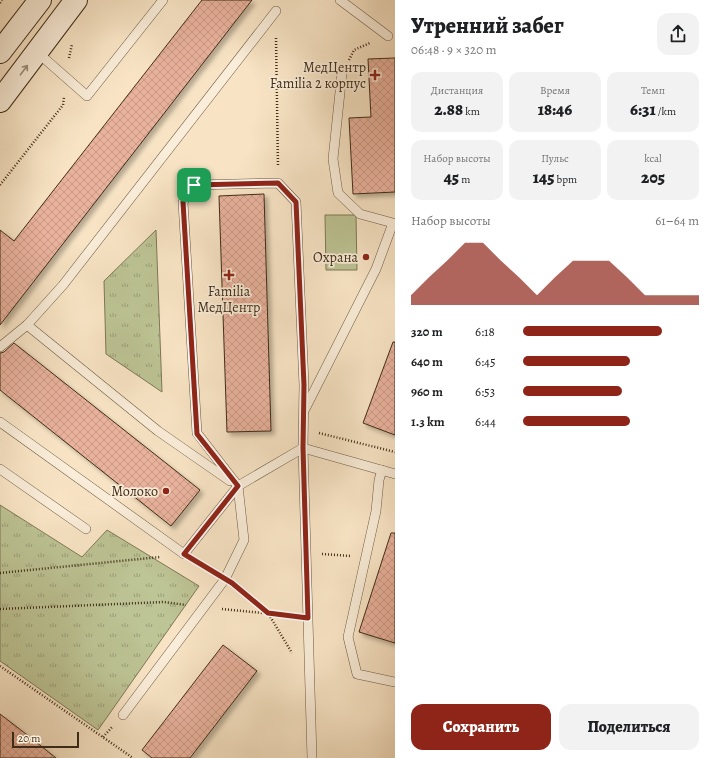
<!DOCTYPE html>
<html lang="ru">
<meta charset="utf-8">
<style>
:root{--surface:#fff;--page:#f2f2f2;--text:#202124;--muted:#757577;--accent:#8f2418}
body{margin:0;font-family:Alegreya,serif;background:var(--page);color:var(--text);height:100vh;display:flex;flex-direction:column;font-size:15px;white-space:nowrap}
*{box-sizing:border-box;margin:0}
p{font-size:13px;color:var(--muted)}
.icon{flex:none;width:22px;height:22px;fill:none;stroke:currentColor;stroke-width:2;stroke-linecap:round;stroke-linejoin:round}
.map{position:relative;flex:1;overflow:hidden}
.sheet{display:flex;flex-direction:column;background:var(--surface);width:320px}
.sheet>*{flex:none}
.scale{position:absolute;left:12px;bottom:10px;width:67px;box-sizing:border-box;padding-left:4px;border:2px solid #3f2c17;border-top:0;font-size:11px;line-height:14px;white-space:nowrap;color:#3f2c17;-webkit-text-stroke:3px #faedd9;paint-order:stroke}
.pin{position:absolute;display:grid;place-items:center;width:34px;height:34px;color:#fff;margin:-17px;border-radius:8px;box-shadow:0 2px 6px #0006}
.round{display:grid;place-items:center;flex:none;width:42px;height:42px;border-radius:12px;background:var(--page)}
.headline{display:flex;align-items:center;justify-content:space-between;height:68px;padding:0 16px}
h1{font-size:22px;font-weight:800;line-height:30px}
.figures{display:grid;grid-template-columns:repeat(3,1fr);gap:6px;height:68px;padding:4px 16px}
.figures div{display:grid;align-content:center;border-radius:10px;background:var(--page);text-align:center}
.figures b{font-size:17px;font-weight:800}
.figures small{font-size:11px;font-weight:400}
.figures p{font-size:11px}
.chart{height:112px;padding:8px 16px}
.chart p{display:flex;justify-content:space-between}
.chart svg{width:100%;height:72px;margin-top:4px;fill:var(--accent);opacity:.7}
.cta{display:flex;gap:8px;margin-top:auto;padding:8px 16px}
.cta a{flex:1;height:46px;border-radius:12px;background:var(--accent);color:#fff;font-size:16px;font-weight:800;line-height:46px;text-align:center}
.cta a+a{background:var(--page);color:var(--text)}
ul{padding:0 16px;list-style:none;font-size:13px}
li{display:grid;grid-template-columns:64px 48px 1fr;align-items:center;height:30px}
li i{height:10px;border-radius:5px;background:var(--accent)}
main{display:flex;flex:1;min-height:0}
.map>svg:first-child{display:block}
</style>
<main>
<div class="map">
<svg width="395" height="758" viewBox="0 0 395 758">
<defs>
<pattern id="park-tufts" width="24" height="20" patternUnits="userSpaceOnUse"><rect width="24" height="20" fill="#bdc495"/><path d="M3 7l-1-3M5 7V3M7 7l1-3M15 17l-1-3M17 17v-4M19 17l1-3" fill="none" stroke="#9b9f79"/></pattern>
<pattern id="building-cross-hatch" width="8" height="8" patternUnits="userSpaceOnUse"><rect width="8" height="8" fill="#e9b29d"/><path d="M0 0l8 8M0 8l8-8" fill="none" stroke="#c99986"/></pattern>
<filter id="shadow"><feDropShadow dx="3.5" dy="3.5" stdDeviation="2" flood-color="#0004"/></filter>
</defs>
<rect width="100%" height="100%" fill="#f8e4c5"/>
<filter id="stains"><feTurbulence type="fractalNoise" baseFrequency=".005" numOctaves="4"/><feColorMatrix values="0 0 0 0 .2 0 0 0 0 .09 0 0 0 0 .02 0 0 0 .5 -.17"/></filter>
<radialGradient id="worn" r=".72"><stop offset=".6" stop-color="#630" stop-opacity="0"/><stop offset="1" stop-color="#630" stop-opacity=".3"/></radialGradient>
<!-- grass -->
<path fill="#bdc495" stroke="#7e7856" d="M 325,215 L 356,215 L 357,270 L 326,270 Z"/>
<!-- park -->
<g fill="url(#park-tufts)" stroke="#7e7856">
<path d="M 156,230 L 162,392 L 106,354 L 104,281 Z"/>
<path d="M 0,505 L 82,557 L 107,530 L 199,586 L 98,730 L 0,661 Z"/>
</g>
<!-- building -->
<g fill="url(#building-cross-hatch)" stroke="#3f2c17" filter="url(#shadow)">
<path d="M 202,0 L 252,0 L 0,325 L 0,230 L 14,241 Z"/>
<path d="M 395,58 L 395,192 L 353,194 L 349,118 L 371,117 L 368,59 Z"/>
<path d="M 264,194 L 271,431 L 227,432 L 219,196 Z"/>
<path d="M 393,342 L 395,342 L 395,435 L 363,423 Z"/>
<path d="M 14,343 L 200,490 L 171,526 L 0,390 L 0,353 L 4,352 Z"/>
<path d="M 391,533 L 395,533 L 395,643 L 359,632 Z"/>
<path d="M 223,645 L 257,671 L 190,758 L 152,758 L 142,750 Z"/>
<path d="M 0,714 L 26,734 L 56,758 L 0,758 Z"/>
</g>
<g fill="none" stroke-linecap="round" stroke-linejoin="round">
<defs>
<g id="service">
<path d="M 340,0 L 388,36"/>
<path d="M 37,52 L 87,96 L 163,0"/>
<path d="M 27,325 L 158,431 L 230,481"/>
<path d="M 0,347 L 27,325 L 63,285 L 276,11"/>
<path d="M 305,409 L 376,269 L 393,223 L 360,214 L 338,193 L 333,159 L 342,73"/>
<path d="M 0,422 L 184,554 L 238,486 L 303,448 L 395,474"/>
<path d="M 0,469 L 86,529"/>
<path d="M 382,470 L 379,480 L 376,511 L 348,637 L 357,674 L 395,682"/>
<path d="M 123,715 L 225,579 L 244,540 L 238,486 L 197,433 L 183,202 L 194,185 L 278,183 L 296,202 L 304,385 L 303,448 L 312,758"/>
</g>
<g id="secondary">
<path d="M 0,52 L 40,0"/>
<path d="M 0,101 L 76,0"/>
</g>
</defs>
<!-- service casing -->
<use href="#service" stroke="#6d5a42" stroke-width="10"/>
<!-- secondary casing -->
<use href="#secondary" stroke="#3f2c17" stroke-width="24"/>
<!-- path -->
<g stroke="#3f2c17" stroke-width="2.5" stroke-dasharray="1 2" stroke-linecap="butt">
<path d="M 0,3 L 2,0"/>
<path d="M 276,38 L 278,167"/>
<path d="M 69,58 L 72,44"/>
<path d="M 349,60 L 354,50 L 370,43"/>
<path d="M 0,185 L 63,105 L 64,97"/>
<path d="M 319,433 L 395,452"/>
<path d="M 322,554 L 351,556"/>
<path d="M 196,562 L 213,572"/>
<path d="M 0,573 L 160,557"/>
<path d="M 237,587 L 268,613 L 292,653"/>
<path d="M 0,609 L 164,602 L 186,605"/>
<path d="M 222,609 L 293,616"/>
<path d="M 0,666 L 133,758"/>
<path d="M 103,737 L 113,726"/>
</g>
<!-- service -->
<use href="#service" stroke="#faedd9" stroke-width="9"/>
<!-- secondary -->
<use href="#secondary" stroke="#faedd9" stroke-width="22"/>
</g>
<!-- one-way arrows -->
<defs><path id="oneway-shaft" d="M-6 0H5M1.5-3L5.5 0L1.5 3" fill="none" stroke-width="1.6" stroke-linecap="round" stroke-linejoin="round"/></defs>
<use stroke="#9c8c78" href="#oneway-shaft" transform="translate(24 70) rotate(-53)"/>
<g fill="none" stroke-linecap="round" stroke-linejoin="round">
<defs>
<path id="route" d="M 278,183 L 296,202 L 304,385 L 303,448 L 308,618 L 268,613 L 232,583 L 184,554 L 238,486 L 197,434 L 183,202 L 194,185 Z"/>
</defs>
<!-- route casing -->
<use href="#route" stroke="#fff" stroke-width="8"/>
<!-- route -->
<use href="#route" stroke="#8f2418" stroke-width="5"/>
</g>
<!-- markers -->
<g fill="#8f2418" stroke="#faedd9" stroke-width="1.5">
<path d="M373 69h4v4h4v4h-4v4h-4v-4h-4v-4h4z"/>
<circle cx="366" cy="257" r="4"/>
<path d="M227 269h4v4h4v4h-4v4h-4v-4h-4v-4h4z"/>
<circle cx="166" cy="491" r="4"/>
</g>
<g text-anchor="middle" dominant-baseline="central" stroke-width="3.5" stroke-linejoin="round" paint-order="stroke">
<!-- poi labels -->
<g font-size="14" fill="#3f2c17" stroke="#faedd9" text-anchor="end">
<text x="366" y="67">МедЦентр<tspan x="366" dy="16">Familia 2 корпус</tspan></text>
<text x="358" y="257">Охрана</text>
<text x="229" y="291" text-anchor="middle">Familia<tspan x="229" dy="16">МедЦентр</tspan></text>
<text x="158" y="491">Молоко</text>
</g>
</g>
<rect width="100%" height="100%" filter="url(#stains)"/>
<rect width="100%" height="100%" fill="url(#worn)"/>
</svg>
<div class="scale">20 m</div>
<div class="pin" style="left:194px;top:185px;background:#1e9e55"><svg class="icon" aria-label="arrive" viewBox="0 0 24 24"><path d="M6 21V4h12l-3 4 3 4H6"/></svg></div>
</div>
<section class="sheet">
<div class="headline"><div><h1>Утренний забег</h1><p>06:48 · 9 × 320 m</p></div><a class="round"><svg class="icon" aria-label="share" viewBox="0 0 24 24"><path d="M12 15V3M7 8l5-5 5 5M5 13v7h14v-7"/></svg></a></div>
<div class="figures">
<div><p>Дистанция</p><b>2.88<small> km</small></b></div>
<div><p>Время</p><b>18:46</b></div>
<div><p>Темп</p><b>6:31<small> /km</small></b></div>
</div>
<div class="figures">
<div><p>Набор высоты</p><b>45<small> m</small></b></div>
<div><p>Пульс</p><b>145<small> bpm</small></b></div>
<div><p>kcal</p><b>205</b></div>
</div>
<div class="chart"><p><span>Набор высоты</span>61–64 m</p>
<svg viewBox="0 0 160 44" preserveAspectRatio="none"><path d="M0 44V38L10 27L20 17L30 6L40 6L50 17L60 27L70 38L80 27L90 17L100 17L110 17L120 27L130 38L140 38L150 38L160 38V44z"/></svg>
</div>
<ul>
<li><b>320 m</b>6:18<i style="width:79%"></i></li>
<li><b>640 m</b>6:45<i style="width:61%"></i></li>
<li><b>960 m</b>6:53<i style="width:56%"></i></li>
<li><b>1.3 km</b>6:44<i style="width:61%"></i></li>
</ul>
<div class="cta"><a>Сохранить</a><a>Поделиться</a></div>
</section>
</main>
